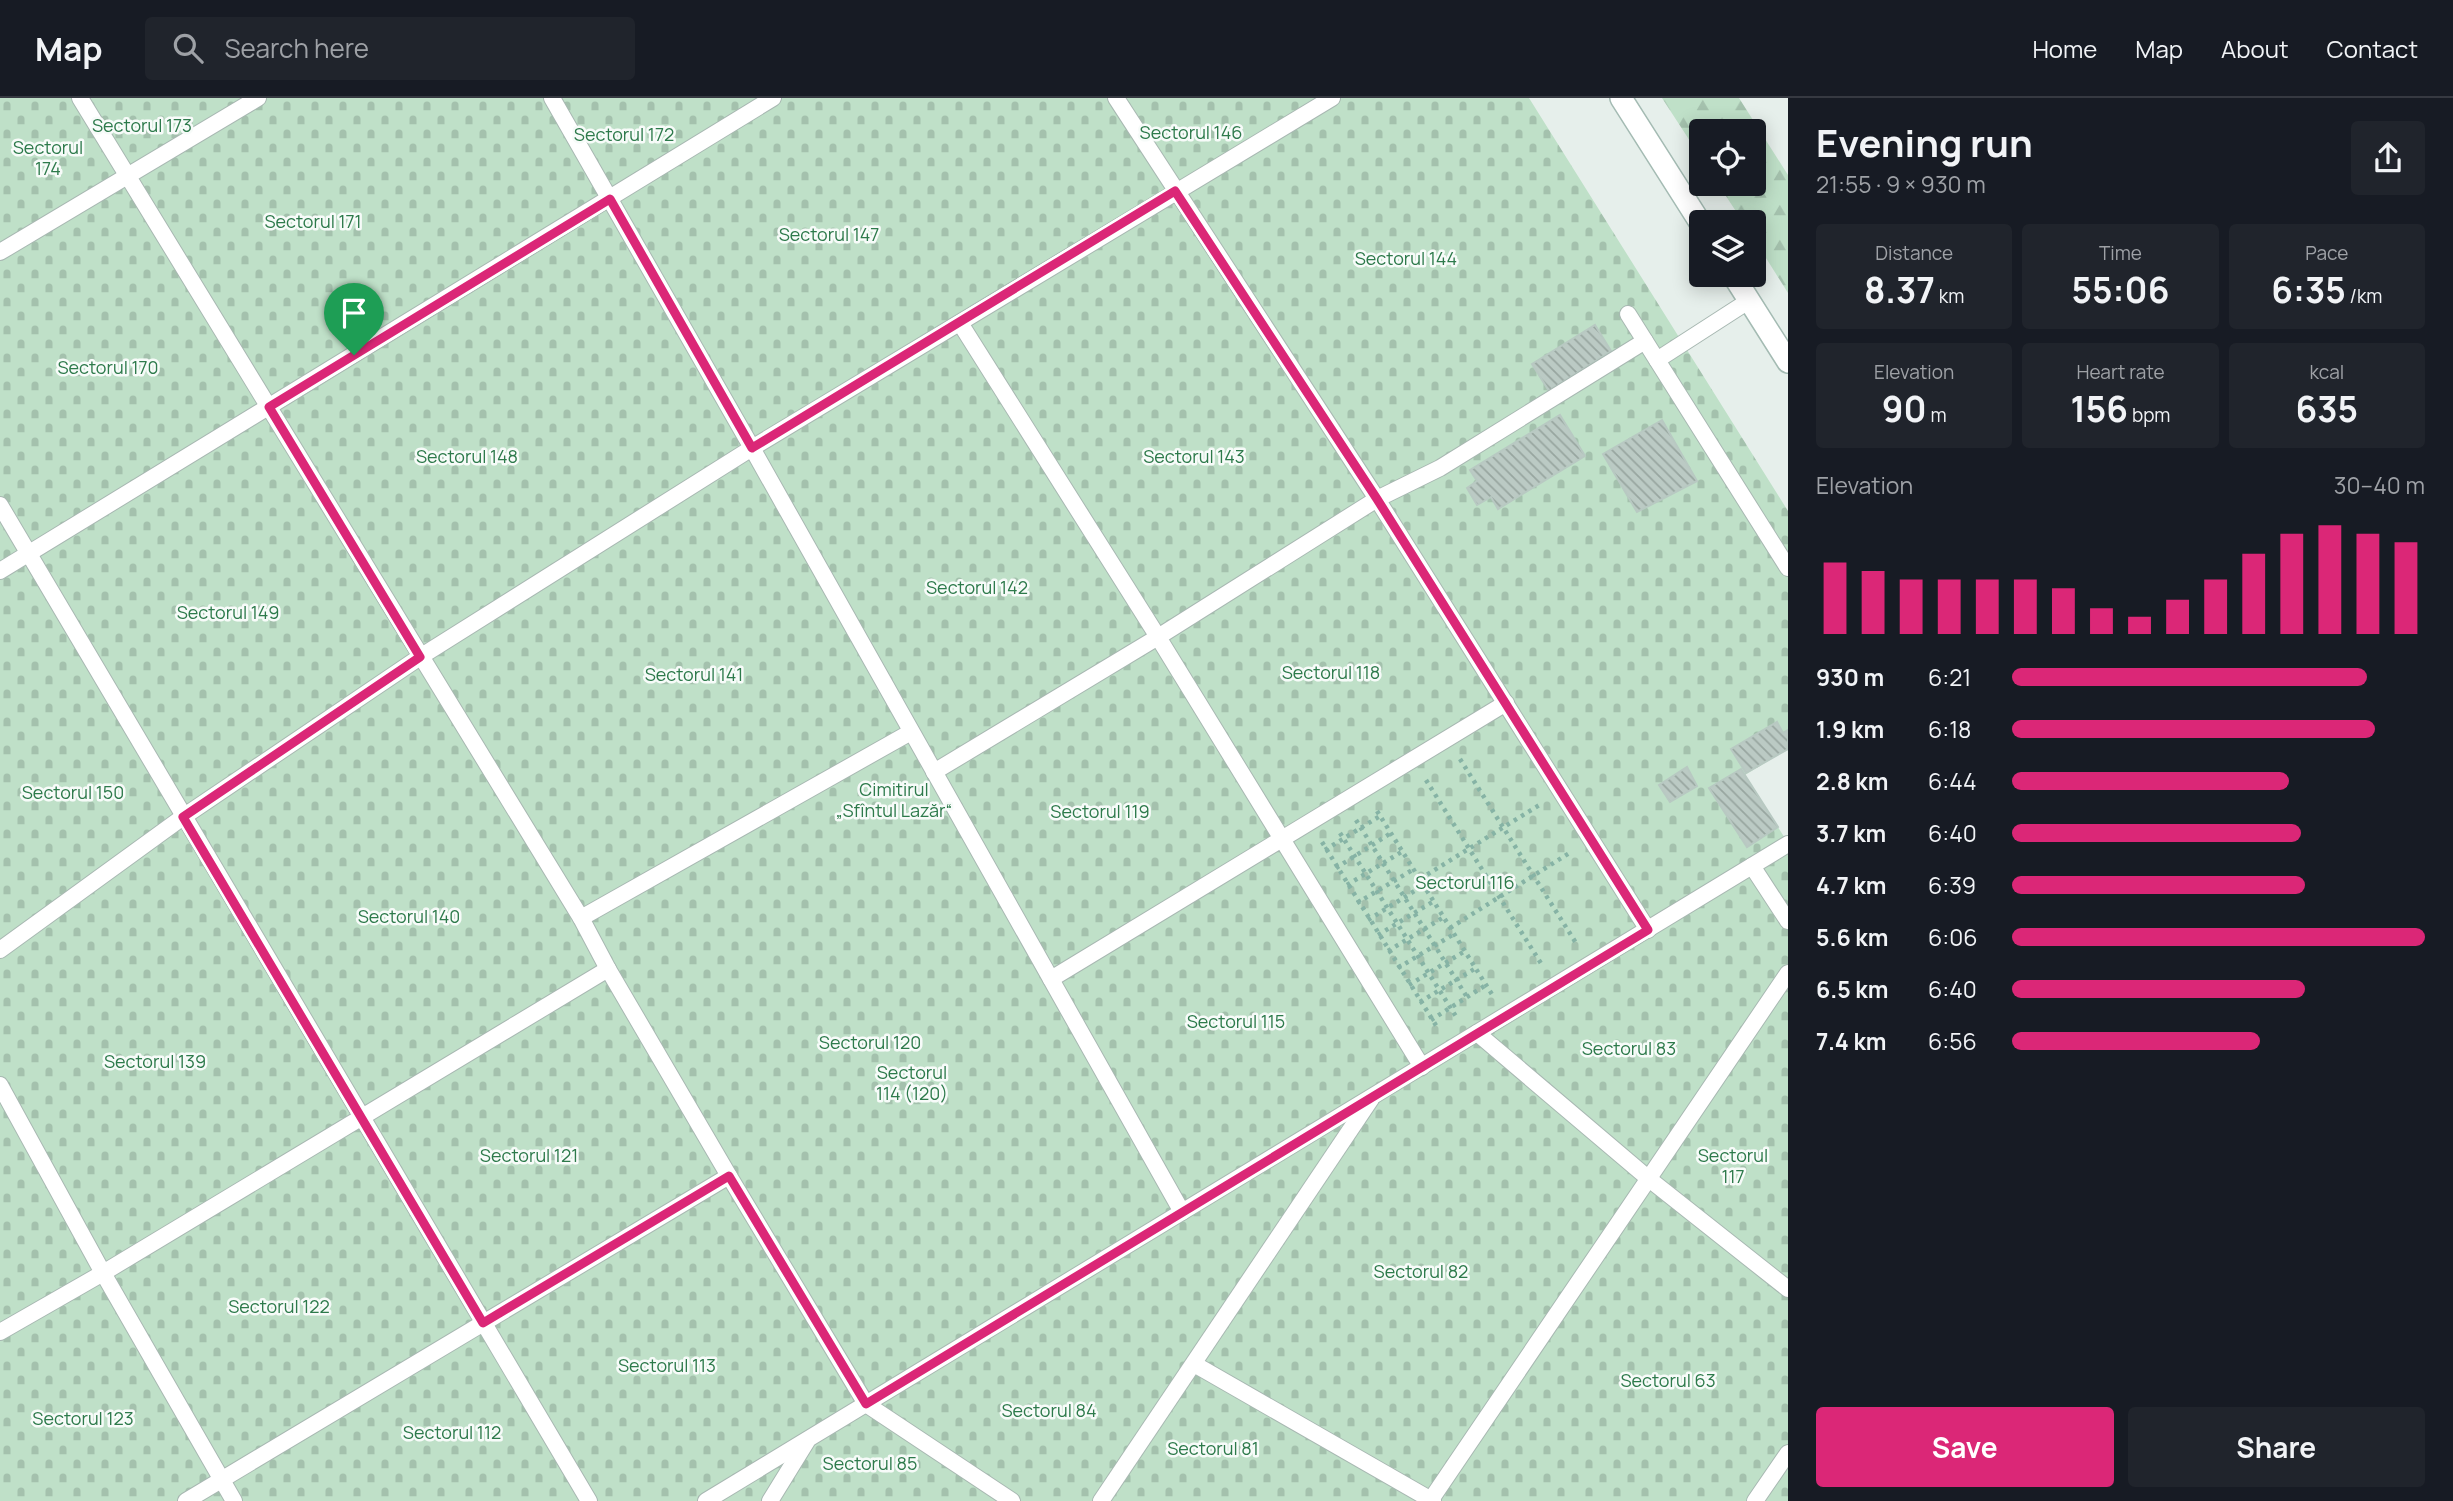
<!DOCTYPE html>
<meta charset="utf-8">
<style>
:root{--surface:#171b24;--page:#20242c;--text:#f1f3f6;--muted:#9ea1a6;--line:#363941;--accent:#db2777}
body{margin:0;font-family:Manrope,sans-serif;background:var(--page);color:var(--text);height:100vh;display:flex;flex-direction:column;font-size:26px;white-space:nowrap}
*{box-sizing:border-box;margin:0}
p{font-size:23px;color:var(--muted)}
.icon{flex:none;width:38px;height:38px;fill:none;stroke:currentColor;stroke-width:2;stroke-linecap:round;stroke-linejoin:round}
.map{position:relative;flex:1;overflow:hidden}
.drawer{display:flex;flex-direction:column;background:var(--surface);width:665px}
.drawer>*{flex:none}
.fabs{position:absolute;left:1689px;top:21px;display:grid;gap:14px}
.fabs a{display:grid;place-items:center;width:77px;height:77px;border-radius:7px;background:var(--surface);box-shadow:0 4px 18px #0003;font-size:35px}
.pin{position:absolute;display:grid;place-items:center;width:60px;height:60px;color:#fff;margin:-72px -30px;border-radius:50% 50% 50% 0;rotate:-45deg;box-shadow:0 0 7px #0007}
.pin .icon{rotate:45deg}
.round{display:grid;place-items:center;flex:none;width:74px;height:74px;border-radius:7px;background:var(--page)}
.headline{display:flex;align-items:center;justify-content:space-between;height:119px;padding:0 28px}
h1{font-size:38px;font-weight:700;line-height:52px}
.metrics{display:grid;grid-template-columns:repeat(3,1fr);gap:10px;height:119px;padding:7px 28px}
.metrics div{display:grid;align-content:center;border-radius:7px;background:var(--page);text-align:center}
.metrics b{font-size:35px;font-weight:700}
.metrics small{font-size:19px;font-weight:400}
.metrics p{font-size:19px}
.chart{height:196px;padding:14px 28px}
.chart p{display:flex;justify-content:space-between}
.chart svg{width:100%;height:126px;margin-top:7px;stroke:var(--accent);stroke-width:6}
.button{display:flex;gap:14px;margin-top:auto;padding:14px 28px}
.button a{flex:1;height:80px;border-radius:7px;background:var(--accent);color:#fff;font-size:28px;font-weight:700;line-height:80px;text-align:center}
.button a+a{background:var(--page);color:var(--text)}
ul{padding:0 28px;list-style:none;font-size:23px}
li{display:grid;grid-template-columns:112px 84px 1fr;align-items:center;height:52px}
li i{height:18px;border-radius:9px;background:var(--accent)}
header{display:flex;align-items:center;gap:42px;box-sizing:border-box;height:98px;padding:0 35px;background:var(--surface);border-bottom:2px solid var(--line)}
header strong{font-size:33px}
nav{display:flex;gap:38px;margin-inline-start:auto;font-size:24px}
.search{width:490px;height:63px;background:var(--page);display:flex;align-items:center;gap:18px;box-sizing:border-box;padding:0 24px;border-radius:7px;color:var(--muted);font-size:26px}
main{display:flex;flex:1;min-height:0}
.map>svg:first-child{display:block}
</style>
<header>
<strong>Map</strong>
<div class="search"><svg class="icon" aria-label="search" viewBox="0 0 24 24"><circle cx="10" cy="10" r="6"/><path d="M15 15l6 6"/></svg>Search here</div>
<nav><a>Home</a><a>Map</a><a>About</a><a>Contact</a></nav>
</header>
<main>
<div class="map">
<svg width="1788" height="1403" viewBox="0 0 1788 1403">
<defs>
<pattern id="forest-firs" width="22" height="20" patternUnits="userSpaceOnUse" patternTransform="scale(1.75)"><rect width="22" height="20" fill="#bfe0c8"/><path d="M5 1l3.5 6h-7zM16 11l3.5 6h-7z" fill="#a4c1ad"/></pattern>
<pattern id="cemetery-stones" width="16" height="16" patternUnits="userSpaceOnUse" patternTransform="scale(1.75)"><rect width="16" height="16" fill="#bfe0c8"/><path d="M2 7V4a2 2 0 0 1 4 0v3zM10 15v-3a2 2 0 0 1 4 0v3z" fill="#a4c1ad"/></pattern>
<pattern id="building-back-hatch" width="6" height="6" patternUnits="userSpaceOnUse" patternTransform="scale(1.75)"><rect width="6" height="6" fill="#bbcac4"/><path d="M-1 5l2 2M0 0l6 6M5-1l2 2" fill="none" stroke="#98a6a0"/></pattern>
</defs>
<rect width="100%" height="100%" fill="#e6efeb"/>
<!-- forest -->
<path fill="url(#forest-firs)" d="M 1662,0 L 1739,0 L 1788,77 L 1788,195 L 1754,141 L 1754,124 L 1743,124 L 1718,86 L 1754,86 L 1754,33 L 1701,33 L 1701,60 Z"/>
<!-- cemetery -->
<path fill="url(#cemetery-stones)" d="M 0,0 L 1529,0 L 1788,413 L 1788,651 L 1745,677 L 1788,745 L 1788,1403 L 0,1403 Z"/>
<!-- building -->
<g fill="url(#building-back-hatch)" stroke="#b8c9c2" stroke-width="2">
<path d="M 1595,227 L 1611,253 L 1549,293 L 1532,266 Z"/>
<path d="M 1560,317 L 1585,358 L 1498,411 L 1491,399 L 1477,407 L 1467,390 L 1477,383 L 1470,372 Z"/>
<path d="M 1662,322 L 1697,383 L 1637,414 L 1603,356 Z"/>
<path d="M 1777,624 L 1783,635 L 1788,632 L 1788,651 L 1746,675 L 1731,651 Z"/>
<path d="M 1687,669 L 1697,688 L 1670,704 L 1659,687 Z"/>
<path d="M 1741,671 L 1778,729 L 1747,749 L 1709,690 Z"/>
</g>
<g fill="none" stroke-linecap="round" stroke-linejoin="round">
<defs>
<g id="lane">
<path d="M 80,0 L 581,820 L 608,871 L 729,1078 L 866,1306 L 1012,1403"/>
<path d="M 552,0 L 752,350 L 1182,1114"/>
<path d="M 1116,0 L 1377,401 L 1648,832"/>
<path d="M 0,154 L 258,0"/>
<path d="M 1628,216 L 1645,243"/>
<path d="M 960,225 L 1158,539 L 1422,969"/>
<path d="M 1657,262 L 1750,202"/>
<path d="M 0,407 L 589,1403"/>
<path d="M 0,473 L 773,0"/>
<path d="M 934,674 L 1158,539 L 1377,401 L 1440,370 L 1645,243 L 1788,470"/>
<path d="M 1752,768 L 1788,823"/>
<path d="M 581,820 L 911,634"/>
<path d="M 0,852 L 183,719 L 420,559 L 752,350 L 1332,0"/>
<path d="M 1051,881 L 1506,605"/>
<path d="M 1477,935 L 1649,1081 L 1788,1191"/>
<path d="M 0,987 L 103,1175 L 234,1403"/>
<path d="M 0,1234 L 103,1175 L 608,871"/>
<path d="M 1194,1266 L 1433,1403"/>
<path d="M 186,1403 L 729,1078"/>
<path d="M 706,1403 L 1788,746"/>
<path d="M 770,1403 L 807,1343"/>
<path d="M 1101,1403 L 1371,1001"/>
<path d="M 1430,1403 L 1788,875"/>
<path d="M 1755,1403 L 1788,1355"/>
</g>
<g id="secondary">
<path d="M 1621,0 L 1701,126"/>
<path d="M 1733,177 L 1788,264"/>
</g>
</defs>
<!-- lane casing -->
<use href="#lane" stroke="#a8b8b2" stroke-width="18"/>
<!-- secondary casing -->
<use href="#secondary" stroke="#a4bbb3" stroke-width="24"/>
<!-- path -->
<g stroke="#86b3a5" stroke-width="4.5" stroke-dasharray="3.5 5" stroke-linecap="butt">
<path d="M 1460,661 L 1576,845"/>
<path d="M 1426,682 L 1542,867"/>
<path d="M 1377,713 L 1493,898"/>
<path d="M 1356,722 L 1467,899"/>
<path d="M 1340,735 L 1457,920"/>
<path d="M 1322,744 L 1437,929"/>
<path d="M 1325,752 L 1380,718"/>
<path d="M 1336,770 L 1391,735"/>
<path d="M 1420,781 L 1541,706"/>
<path d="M 1347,787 L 1403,753"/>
<path d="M 1357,805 L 1414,771"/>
<path d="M 1368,822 L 1424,787"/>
<path d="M 1450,830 L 1571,754"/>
<path d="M 1378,837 L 1434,803"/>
<path d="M 1388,853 L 1444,819"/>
<path d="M 1398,870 L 1454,836"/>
<path d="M 1409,887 L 1465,853"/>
<path d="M 1420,904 L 1476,870"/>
<path d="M 1431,922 L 1486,887"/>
</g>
<!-- lane -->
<use href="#lane" stroke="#fff" stroke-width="16"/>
<!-- secondary -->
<use href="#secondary" stroke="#fff" stroke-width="21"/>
</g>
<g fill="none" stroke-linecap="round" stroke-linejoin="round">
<defs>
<path id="route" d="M 1175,93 L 1377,401 L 1648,832 L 866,1306 L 729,1078 L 483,1225 L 183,719 L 420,559 L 269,309 L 610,101 L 752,350 Z"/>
</defs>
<!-- route casing -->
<use href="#route" stroke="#fff" stroke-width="14"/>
<!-- route -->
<use href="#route" stroke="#db2777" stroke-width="9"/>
</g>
<g text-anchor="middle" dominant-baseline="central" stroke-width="5" stroke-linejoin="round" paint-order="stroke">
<!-- park labels -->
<g font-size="18" fill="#2d7a4b" stroke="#f7fbf9">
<text x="142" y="27">Sectorul 173</text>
<text x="1191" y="34">Sectorul 146</text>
<text x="624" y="36">Sectorul 172</text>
<text x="48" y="49">Sectorul<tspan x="48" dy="21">174</tspan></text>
<text x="313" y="123">Sectorul 171</text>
<text x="829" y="136">Sectorul 147</text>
<text x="1406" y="160">Sectorul 144</text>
<text x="108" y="269">Sectorul 170</text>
<text x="467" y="358">Sectorul 148</text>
<text x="1194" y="358">Sectorul 143</text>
<text x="977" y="489">Sectorul 142</text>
<text x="228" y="514">Sectorul 149</text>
<text x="1331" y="574">Sectorul 118</text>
<text x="694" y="576">Sectorul 141</text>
<text x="894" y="691">Cimitirul<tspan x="894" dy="21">„Sfîntul Lazăr“</tspan></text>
<text x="73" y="694">Sectorul 150</text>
<text x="1100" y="713">Sectorul 119</text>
<text x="1465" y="784">Sectorul 116</text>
<text x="409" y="818">Sectorul 140</text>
<text x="1236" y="923">Sectorul 115</text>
<text x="870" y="944">Sectorul 120</text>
<text x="1629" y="950">Sectorul 83</text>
<text x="155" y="963">Sectorul 139</text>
<text x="912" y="974">Sectorul<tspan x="912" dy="21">114 (120)</tspan></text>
<text x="529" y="1057">Sectorul 121</text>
<text x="1733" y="1057">Sectorul<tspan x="1733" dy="21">117</tspan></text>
<text x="1421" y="1173">Sectorul 82</text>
<text x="279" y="1208">Sectorul 122</text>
<text x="667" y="1267">Sectorul 113</text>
<text x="1668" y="1282">Sectorul 63</text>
<text x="1049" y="1312">Sectorul 84</text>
<text x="83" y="1320">Sectorul 123</text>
<text x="452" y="1334">Sectorul 112</text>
<text x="1213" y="1350">Sectorul 81</text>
<text x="870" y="1365">Sectorul 85</text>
</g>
</g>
</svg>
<div class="fabs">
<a><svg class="icon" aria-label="locate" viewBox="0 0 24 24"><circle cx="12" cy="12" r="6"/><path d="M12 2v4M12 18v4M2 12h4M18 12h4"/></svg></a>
<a><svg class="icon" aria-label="layers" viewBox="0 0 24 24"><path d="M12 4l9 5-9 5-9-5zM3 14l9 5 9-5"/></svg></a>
</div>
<div class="pin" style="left:354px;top:257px;background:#1e9e55"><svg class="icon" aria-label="arrive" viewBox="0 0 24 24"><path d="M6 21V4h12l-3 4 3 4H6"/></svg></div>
</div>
<section class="drawer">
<div class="headline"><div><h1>Evening run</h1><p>21:55 · 9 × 930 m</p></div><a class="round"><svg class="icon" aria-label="share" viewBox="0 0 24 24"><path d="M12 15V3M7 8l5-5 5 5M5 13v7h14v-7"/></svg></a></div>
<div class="metrics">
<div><p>Distance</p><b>8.37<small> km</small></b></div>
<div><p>Time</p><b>55:06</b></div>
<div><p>Pace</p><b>6:35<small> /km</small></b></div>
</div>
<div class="metrics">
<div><p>Elevation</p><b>90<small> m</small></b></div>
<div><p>Heart rate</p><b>156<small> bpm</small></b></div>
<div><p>kcal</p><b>635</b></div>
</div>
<div class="chart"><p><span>Elevation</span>30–40 m</p>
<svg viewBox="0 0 160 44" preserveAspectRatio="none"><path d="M5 44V19M15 44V22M25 44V25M35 44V25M45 44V25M55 44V25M65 44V28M75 44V35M85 44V38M95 44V32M105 44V25M115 44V16M125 44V9M135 44V6M145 44V9M155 44V12"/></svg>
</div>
<ul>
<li><b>930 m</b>6:21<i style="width:86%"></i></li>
<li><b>1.9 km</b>6:18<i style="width:88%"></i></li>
<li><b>2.8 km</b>6:44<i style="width:67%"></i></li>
<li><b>3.7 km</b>6:40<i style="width:70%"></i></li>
<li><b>4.7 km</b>6:39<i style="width:71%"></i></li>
<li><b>5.6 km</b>6:06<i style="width:100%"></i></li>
<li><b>6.5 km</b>6:40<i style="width:71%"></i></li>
<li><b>7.4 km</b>6:56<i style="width:60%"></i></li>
</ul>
<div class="button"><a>Save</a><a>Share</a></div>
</section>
</main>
